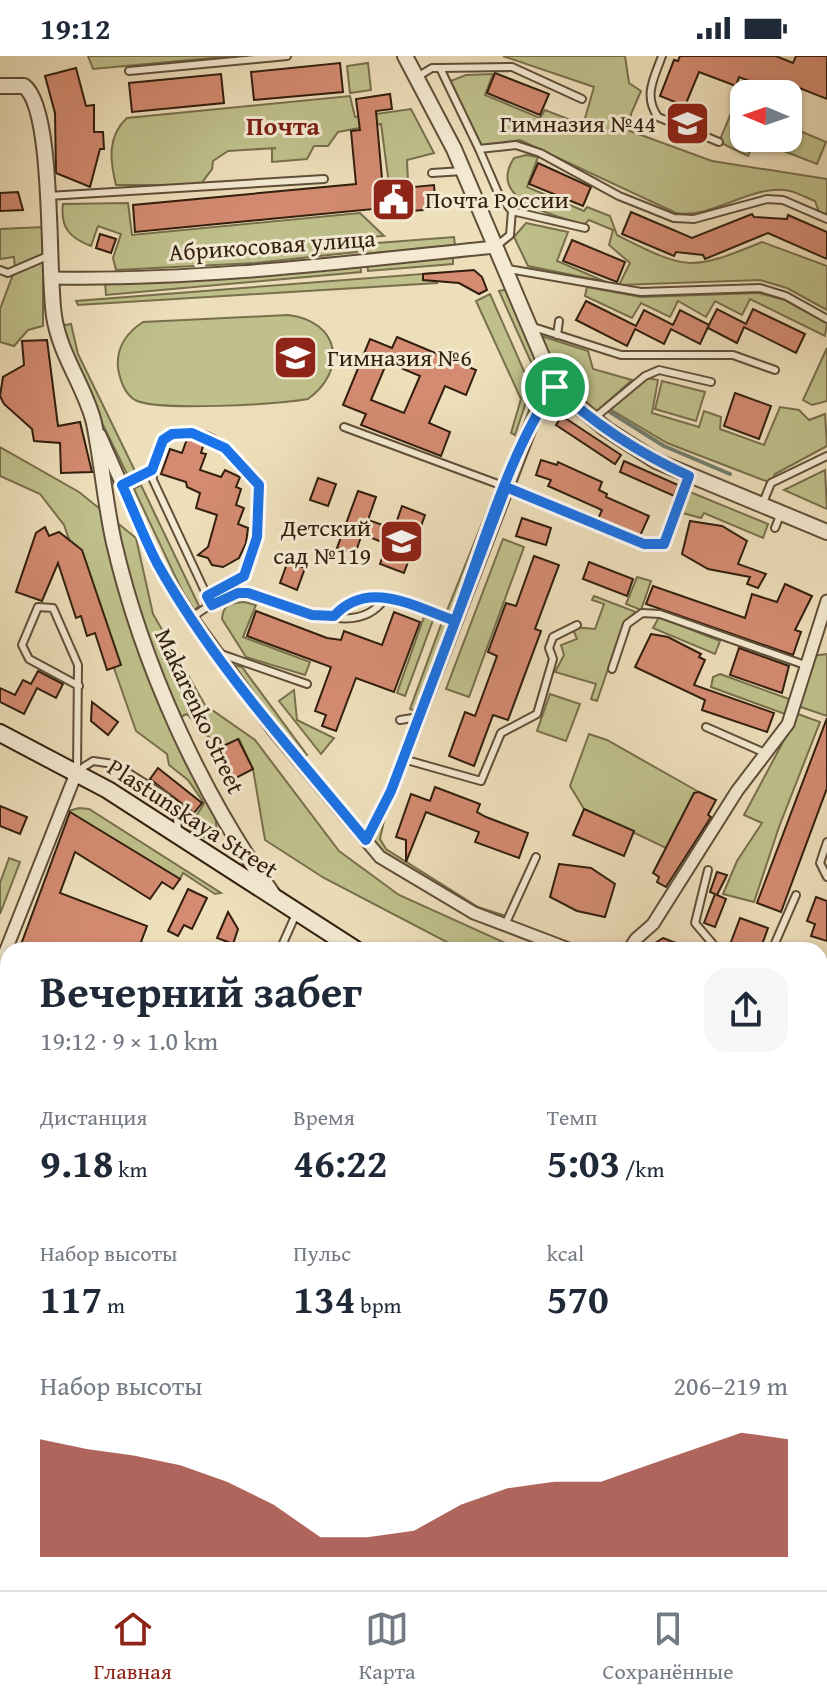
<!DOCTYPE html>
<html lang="ru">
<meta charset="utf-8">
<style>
:root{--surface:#fff;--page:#f6f6f7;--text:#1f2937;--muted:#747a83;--line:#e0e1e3;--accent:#8f2418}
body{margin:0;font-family:"Gentium Book Plus",serif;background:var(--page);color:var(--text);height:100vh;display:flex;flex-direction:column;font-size:30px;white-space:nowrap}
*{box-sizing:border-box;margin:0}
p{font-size:26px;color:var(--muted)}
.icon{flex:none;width:44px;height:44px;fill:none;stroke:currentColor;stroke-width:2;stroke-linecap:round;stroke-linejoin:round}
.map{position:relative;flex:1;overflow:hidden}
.panel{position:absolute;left:0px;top:886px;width:828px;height:648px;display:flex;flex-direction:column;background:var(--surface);border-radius:24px 24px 0 0;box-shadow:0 2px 6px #0004}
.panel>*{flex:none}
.needle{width:52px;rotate:272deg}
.buttons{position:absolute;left:730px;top:24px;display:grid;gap:16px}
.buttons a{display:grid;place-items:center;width:72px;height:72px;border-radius:16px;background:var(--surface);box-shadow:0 2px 6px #0004;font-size:40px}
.pin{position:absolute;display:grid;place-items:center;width:68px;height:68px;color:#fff;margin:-34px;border:4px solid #fff;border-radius:50%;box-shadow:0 2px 8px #0007}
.round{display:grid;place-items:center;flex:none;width:84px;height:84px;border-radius:24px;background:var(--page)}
.summary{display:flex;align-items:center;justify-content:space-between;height:136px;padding:0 40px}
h1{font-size:44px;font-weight:800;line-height:60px}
.stats{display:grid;grid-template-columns:repeat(3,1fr);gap:12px;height:136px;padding:8px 40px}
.stats div{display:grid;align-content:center}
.stats b{font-size:40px;font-weight:800}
.stats small{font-size:22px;font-weight:400}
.stats p{font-size:22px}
.chart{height:224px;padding:16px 40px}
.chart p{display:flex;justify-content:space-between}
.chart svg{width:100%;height:144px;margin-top:8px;fill:var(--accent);opacity:.7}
.status{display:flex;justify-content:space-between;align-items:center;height:56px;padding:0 40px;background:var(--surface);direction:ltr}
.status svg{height:22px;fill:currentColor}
.tab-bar{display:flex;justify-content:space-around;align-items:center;height:112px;border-top:2px solid var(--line);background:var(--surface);font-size:22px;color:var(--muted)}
.tab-bar a{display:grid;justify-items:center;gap:4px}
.tab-bar .on{color:var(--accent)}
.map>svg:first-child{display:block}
</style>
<div class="status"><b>19:12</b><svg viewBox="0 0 49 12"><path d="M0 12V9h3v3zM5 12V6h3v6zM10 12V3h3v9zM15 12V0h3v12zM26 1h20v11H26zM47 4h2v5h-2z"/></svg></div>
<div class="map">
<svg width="827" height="1534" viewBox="0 0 827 1534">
<rect width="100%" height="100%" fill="#eedfbb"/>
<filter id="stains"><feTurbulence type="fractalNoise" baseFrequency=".0025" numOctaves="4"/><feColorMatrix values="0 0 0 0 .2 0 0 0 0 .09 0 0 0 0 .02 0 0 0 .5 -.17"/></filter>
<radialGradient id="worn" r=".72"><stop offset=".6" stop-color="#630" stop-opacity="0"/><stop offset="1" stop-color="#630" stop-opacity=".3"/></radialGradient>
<!-- green -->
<g fill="#bfc08b" stroke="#786f4c" stroke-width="2">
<path d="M 88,0 L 233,0 L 93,13 Z"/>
<path d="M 503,0 L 625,0 L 629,27 L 641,35 L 631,58 L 630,75 L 712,105 L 827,123 L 827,159 L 819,156 L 815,145 C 807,142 798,137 790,135 C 752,127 714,163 676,157 L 520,84 L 482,90 L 448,26 L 466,19 L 493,18 L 485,39 L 540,62 L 545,54 L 583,69 L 594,31 Z"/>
<path d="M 368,7 L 371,34 L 350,37 L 347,10 Z"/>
<path d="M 739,38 L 744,40 L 744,82 L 756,82 L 748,100 L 719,86 Z"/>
<path d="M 350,40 L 355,61 L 411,53 L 434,97 L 407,104 L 408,126 L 389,128 L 381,68 L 338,76 L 328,90 L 314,90 L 307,103 L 272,106 L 272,93 L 276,92 L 228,95 L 213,105 L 212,113 L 200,129 L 116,129 C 110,105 107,80 127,62 Z"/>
<path d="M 788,70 L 826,86 L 817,108 L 763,87 L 766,82 L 788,82 Z"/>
<path d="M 526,99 L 538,101 L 527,131 L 584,155 L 587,151 L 610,160 L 617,179 C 687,214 689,216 762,186 L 827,210 L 827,254 L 787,232 L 760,224 L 619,229 L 630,207 L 609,189 L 613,174 L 589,164 L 584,169 C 555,159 486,145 514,102 Z"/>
<path d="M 128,147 L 132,179 L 360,157 L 384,180 L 356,182 L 357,196 L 255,207 L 116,214 L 113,202 L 121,178 L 98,170 L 91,190 C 70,182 60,172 63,148 Z"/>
<path d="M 526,167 L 568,176 L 557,205 L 606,226 L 528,210 L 514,181 Z"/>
<path d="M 43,171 L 43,270 L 28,274 L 14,290 L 0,286 L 0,253 L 15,213 L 14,201 L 0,203 L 0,173 Z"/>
<path d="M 454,181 L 455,189 L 365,198 L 365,188 Z"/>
<path d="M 453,200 L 453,208 L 368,215 L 367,208 Z"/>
<path d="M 360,207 L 361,216 L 106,239 L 105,226 Z"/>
<path d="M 435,217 L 437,227 L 78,249 L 76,245 Z"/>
<path d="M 587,231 L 641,241 L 758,237 L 785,244 L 827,267 L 825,280 L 750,243 L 742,259 L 715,245 L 706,261 L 678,245 L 670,261 L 641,247 L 632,262 L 585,240 Z"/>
<path d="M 509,233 L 550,332 L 523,382 L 519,380 L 540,326 L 499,235 Z"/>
<path d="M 490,238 L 531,331 L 515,379 L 511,377 L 521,343 L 476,245 Z"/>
<path d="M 288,259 C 340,265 348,314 308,343 C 279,348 157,356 135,344 C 125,338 120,324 118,312 C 116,291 126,277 143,266 Z"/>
<path d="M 71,268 L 78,298 L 136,417 L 129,422 L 80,322 L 60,270 Z"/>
<path d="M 538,279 L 588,295 L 593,313 L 632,324 L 594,358 L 560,327 Z"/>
<path d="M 827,292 L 827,345 L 812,349 L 803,344 Z"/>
<path d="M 646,322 L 658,324 L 652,357 L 699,371 L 704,355 L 721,361 L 720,373 L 764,389 L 780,351 L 799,354 L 809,364 L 825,358 L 827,390 L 775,418 L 771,427 L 667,387 L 610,353 Z"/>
<path d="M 662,325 L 705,336 L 696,365 L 655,353 Z"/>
<path d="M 0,391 L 79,436 L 136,482 L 153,558 L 205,649 L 255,684 L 339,795 L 399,839 L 521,894 L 460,893 L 324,822 L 265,784 L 253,713 L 239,683 L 219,692 L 187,658 L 169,666 C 186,697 225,751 215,786 L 188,774 L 204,747 L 188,724 L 169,709 L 167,698 L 136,675 L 64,469 L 40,438 L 0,420 Z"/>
<path d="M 825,414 L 827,453 L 784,434 Z"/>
<path d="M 141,429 L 199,550 L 192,556 L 134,433 Z"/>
<path d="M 495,435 L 501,437 L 453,560 L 446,557 Z"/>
<path d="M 690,436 L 768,468 L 763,482 L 704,457 L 701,462 L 679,456 L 685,440 Z"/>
<path d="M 503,483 L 524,491 L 469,641 L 446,633 Z"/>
<path d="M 637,521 L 651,525 L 641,554 L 626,548 Z"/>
<path d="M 594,540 L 636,556 L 624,566 L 597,645 L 591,643 L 596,628 L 555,616 L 564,599 L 561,589 L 577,583 L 572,571 L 595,573 L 604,548 L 592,544 Z"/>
<path d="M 244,546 L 256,549 L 243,581 L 310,606 L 305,619 L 246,601 L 222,563 C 223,548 231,547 244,546 Z"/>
<path d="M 424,561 L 433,564 L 405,640 L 397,637 Z"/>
<path d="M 659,561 L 720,585 L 715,598 L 653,572 Z"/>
<path d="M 442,566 L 450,568 L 415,655 L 410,653 Z"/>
<path d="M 827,598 L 827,660 L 798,650 L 812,600 Z"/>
<path d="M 233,609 L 242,611 L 307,699 L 302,702 Z"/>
<path d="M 720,618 L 789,643 L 785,658 L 711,631 L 713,621 Z"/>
<path d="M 294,634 L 297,664 L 334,682 L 321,698 L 279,645 Z"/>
<path d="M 550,638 L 580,648 L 566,685 L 537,675 Z"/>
<path d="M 798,658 L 820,666 L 779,771 L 754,846 L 723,838 L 737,805 L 762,767 L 744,759 Z"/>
<path d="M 589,678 L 607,684 L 699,736 L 666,792 L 584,753 L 570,730 Z"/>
<path d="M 79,752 L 89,753 L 221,837 L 215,838 L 183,817 L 180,823 L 68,755 Z"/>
<path d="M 381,759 L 385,760 L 380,783 L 386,793 L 478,851 L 506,860 L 503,865 L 474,854 L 378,794 L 371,779 Z"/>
<path d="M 9,802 L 20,806 L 0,858 L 0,827 Z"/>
<path d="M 827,1382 L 827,1451 L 823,1455 L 820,1451 L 820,1388 Z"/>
</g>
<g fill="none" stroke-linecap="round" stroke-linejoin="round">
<!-- stream -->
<path stroke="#717d6c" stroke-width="4" d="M 610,356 L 664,390 L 730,418"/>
</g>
<!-- building -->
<g fill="#d48b71" stroke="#311e0d" stroke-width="2" fill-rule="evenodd">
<path d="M 680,0 L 776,0 L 793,7 L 796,0 L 827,0 L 827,43 L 792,29 L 788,39 L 783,38 L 739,21 L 736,30 L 699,16 L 685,50 L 660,40 L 674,4 L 678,5 Z"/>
<path d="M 340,7 L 343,36 L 254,44 L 251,16 Z"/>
<path d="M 76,12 L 86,50 L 94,49 L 94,76 L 103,76 L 104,93 L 100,93 L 90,131 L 56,117 L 55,57 L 45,20 Z"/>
<path d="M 495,17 L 549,38 L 540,59 L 487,37 Z"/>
<path d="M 221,18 L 224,47 L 132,56 L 129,27 Z"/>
<path d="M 390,38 L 392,53 L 376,55 L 383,134 L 434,129 L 436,153 L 373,158 L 373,153 L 135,176 L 133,149 L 356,128 L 351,75 L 360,74 L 356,43 Z"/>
<path d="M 538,107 L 591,131 L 583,150 L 529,128 Z"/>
<path d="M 18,136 L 23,154 L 0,155 L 0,137 Z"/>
<path d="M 631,156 L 692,182 L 752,158 L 754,161 L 787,163 L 788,159 L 827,176 L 827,203 L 768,177 L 705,203 L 703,199 L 676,196 L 674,200 L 622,178 Z"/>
<path d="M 100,178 L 116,183 L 111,197 L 96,192 Z"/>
<path d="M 572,184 L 625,206 L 617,226 L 563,205 Z"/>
<path d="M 474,214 L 482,221 L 487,234 L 479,238 L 459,227 L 423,224 L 423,218 Z"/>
<path d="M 586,245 L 636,270 L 644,254 L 673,269 L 680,254 L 709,269 L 717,253 L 746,268 L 753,253 L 805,278 L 796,297 L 744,271 L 737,287 L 708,272 L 709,269 L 700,288 L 671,273 L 664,288 L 635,273 L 627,290 L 576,264 Z"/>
<path d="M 397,281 L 476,314 L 466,339 L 445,330 L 429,367 L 450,376 L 441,400 L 361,369 L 366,358 L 343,349 L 370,283 L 392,292 ZM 387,306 L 420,320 L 404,357 L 371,344 Z"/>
<path d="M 47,284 L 58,370 L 80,366 L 92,416 L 61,417 L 60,387 L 34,385 L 32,373 L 4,348 L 0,340 L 3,321 L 24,309 L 22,285 Z"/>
<path d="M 735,337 L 771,350 L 759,383 L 724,370 Z"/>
<path d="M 562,360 L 621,399 L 615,408 L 556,369 Z"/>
<path d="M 187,383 L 204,387 L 201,397 L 206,398 L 200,414 L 221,421 L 225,414 L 240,421 L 236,431 L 241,433 L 236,449 L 244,452 L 238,468 L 248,472 L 246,487 L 239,502 L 223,511 L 212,509 L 208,502 L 198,499 L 208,491 L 217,459 L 196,452 L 200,437 L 187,431 L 186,426 L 161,418 L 170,393 L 182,397 Z"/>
<path d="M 541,404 L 557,409 L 558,406 L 602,426 L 599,434 L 607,438 L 606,441 L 649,460 L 640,480 L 598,463 L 602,454 L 548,430 L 551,424 L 536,419 Z"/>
<path d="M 624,405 L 678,429 L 674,440 L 620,416 Z"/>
<path d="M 318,422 L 336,428 L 328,450 L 310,444 Z"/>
<path d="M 358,435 L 376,441 L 368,464 L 394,473 L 402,450 L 425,459 L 404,517 L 380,508 L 387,488 L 362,478 L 355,498 L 337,492 Z"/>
<path d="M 522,462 L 551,472 L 546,489 L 516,480 Z"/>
<path d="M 690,465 L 722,470 L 747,485 L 738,508 L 766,518 L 758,532 L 747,528 L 750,521 L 708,513 L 682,498 Z"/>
<path d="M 45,471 L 49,480 L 59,476 L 82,494 L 121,609 L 107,614 L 95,577 L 87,580 L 81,560 L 76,562 L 58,507 L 42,545 L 16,536 L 36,477 Z"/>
<path d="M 534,500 L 559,509 L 535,573 L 541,575 L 508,664 L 493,659 L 474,710 L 449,700 L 465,656 L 475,660 L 497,600 L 488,596 L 506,547 L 516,550 Z"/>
<path d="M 288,505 L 305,512 L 297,534 L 280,527 Z"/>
<path d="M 589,506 L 633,523 L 627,540 L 583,523 Z"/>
<path d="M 785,528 L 812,540 L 795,574 L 801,576 L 793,599 L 646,548 L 653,530 L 745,562 L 752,538 L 777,546 Z"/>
<path d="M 256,555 L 327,582 L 341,584 L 344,575 L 382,589 L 394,556 L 420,566 L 394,636 L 356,622 L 336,675 L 322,670 L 326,659 L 315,655 L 331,611 L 247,580 Z"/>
<path d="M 651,578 L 668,581 L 701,598 L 699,601 L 705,604 L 694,629 L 774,657 L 767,676 L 702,654 L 705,644 L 635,611 Z"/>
<path d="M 739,592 L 789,610 L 782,637 L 730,619 Z"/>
<path d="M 38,615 L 63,628 L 56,642 L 37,632 L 24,658 L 0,646 L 0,632 L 15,639 L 23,624 L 31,628 Z"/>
<path d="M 92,646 L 118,666 L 108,679 L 91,665 Z"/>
<path d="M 827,662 L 827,732 L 781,856 L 757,847 Z"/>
<path d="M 238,683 L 253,713 L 234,723 L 219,692 Z"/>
<path d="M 158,712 L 202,747 L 194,757 L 150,723 Z"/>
<path d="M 435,731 L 480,748 L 477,756 L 486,761 L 528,777 L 519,802 L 475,786 L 479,776 L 426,756 L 406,806 L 406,784 L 396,781 L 411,738 L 430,745 Z"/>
<path d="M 699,736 L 716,744 L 708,759 L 711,761 L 666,831 L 657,826 L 659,821 L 653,817 L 694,737 Z"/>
<path d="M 0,750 L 27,761 L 20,778 L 0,770 Z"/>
<path d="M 584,753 L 634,775 L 624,800 L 573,779 Z"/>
<path d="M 70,756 L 180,823 L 173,833 L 162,826 L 150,843 L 75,796 L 60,837 L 147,870 L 138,894 L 19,894 Z"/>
<path d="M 559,808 L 591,812 L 615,828 L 605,861 L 577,855 L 550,841 Z"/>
<path d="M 717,816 L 727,819 L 717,839 L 726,843 L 715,871 L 704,867 L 715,838 L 710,836 Z"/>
<path d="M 188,833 L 207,842 L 192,873 L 184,869 L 178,880 L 168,875 Z"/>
<path d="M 816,841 L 827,845 L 827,885 L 811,880 L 815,868 L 807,865 Z"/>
<path d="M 228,856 L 238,873 L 233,888 L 217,882 Z"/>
<path d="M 740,862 L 768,872 L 760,894 L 728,894 Z"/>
<path d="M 663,882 L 691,893 L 691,894 L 644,894 Z"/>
</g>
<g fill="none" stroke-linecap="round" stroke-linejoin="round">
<defs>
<g id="service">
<path d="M 662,0 C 654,22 643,40 658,61 L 719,86"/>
<path d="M 440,12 L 512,11 L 582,43"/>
<path d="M 129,15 L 287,0"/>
<path d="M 417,21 L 432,12 L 440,12 L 479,93 L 516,89 L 540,97 L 619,140 L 674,162 L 694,163 L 767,143 L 783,144 L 827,163"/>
<path d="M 479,93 L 499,139 L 512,155"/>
<path d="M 432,117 L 463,115"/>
<path d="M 48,140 L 324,123"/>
<path d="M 495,191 L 510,179 L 512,155 L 585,172"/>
<path d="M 508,213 L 641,236 L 760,232 L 786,240 L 827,263"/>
<path d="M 0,214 L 8,217 L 50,199"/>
<path d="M 530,270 L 621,299 L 733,299 L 775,314"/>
<path d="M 557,279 L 559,265"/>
<path d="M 593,363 L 645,320 L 659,314 L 711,326"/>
<path d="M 344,371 L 506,431 L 644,488 L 664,488 L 689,420"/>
<path d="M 122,429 L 152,414"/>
<path d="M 762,449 L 771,427 L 827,400"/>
<path d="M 775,472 L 781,457"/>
<path d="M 207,540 L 244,520 L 257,481 L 259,429 C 248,417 237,402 225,391 C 191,363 149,377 153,424 L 209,544 L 212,549"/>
<path d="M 334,560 C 349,543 364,537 386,541"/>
<path d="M 192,561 C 208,551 228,534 248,537 C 287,542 355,589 386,541 L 455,565"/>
<path d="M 221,598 L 307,628"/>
<path d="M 612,613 L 627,568 L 642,557 L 660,558 L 805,609"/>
<path d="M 400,664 L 419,661"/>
<path d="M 706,671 L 765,697"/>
<path d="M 403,703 L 481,725 L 501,677 L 537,658 L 553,603 L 549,592 L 553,581 L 577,569"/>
<path d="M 79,714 L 93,705 L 114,708 L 167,741 L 177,761 L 178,775"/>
<path d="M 77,715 L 78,609 L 53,552 L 38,551 L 22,589 L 29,603 L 79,630"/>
<path d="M 827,786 L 820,807 L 827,821"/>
<path d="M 708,814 L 695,867 L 718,894"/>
<path d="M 505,869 L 536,801"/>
<path d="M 280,894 L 296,858"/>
<path d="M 772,894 L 796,839"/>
<path d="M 0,977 L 8,981"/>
<path d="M 820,1120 L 827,1122"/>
<path d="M 820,1222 L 827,1225"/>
<path d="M 820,1343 L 827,1345"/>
<path d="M 820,1379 L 827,1373"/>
<path d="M 820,1471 L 827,1465"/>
<path d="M 820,1476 L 827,1485"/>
</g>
<g id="minor">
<path d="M 51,222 C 199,225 348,206 495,191"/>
<path d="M 100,379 L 156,506 L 191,561 L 273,674 L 380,801 L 474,857 L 571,894"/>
<path d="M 366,784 L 391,735 L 537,355 L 555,331"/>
<path d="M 629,894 L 636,883 L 653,868 L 737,735 L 788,668 L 827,545"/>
<path d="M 0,909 L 77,715"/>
<path d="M 820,998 L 827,1000"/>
<path d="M 0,1441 L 8,1444"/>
<path d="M 653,1526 L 743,1534"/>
</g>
<g id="tertiary">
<path d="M 405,0 L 454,93 L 555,331 L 606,373 L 656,405 L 827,476"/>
<path d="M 0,30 L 24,30 C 55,53 47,216 54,260 C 60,300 86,332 94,367 C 102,407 105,447 114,487 C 142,608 200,736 272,837"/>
</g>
<g id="secondary">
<path d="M 0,677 L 108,734 L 356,894"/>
<path d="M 820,1076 L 827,1079"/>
</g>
</defs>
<!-- service casing -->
<use href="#service" stroke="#604e38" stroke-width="10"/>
<!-- minor casing -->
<use href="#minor" stroke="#604e38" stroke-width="15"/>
<!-- tertiary casing -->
<use href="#tertiary" stroke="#604e38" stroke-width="18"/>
<!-- secondary casing -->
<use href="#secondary" stroke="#311e0d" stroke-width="20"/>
<!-- service -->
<use href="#service" stroke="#f4ead3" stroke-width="6"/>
<!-- minor -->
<use href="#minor" stroke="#f4ead3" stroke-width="11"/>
<!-- tertiary -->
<use href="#tertiary" stroke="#f4ead3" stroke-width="14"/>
<!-- secondary -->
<use href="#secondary" stroke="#f4ead3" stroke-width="16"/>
</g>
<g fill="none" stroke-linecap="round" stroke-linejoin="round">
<defs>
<path id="route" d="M 555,331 C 512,388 481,496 455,565 C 415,551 368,522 334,560 L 312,559 L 248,537 L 238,537 L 212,549 L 207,540 L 244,520 L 257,481 L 259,429 L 225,392 L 192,377 L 172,378 L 163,384 L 152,414 L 122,429 C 134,455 144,482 157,507 C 213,608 293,695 366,784 L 391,735 L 506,431 L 644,488 L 664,488 L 689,420 C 639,397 595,369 555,331"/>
</defs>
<!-- route casing -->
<use href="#route" stroke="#fff" stroke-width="16"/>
<!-- route -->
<use href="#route" stroke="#1a73e8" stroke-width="10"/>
</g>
<!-- icons -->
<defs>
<symbol id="school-square" viewBox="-11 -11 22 22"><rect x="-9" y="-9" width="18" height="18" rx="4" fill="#8f2418" stroke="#f4ead3"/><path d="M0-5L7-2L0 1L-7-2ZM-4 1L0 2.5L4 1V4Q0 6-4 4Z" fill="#fff"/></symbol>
<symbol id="civic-square" viewBox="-11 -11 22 22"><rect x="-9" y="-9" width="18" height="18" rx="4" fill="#8f2418" stroke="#f4ead3"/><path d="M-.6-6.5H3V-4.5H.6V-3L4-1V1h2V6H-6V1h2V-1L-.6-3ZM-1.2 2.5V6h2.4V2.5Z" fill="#fff"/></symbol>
</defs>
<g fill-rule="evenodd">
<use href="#school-square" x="662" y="42" width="51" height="51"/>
<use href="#civic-square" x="368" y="118" width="51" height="51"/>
<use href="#school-square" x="270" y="276" width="51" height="51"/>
<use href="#school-square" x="376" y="460" width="51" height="51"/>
</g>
<g text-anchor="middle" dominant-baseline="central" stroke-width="6" stroke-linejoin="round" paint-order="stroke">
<!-- poi labels -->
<g font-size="24" fill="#311e0d" stroke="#f4ead3" text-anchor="end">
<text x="656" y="67">Гимназия №44</text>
<text x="425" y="143" text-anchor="start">Почта России</text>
<text x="327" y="301" text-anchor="start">Гимназия №6</text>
<text x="371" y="471">Детский<tspan x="371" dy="28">сад №119</tspan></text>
</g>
<!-- street labels -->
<g font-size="24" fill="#311e0d" stroke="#f4ead3">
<text transform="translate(272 189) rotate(-4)">Абрикосовая улица</text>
<text transform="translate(200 655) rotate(65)">Makarenko Street</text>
<text transform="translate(193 762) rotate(33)">Plastunskaya Street</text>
</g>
<!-- neighbourhood labels -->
<g font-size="26" font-weight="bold" fill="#7a1f14" stroke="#f4ead3">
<text x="283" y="69">Почта</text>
</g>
</g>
<rect width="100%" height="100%" filter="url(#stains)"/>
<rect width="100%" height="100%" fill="url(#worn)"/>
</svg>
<div class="buttons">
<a><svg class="needle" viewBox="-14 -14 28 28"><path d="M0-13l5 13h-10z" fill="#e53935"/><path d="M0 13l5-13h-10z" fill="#747a83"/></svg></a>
</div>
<div class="pin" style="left:555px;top:331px;background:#1e9e55"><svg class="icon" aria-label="arrive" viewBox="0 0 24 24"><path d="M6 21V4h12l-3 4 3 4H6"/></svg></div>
<section class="panel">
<div class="summary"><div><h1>Вечерний забег</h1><p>19:12 · 9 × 1.0 km</p></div><a class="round"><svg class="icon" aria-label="share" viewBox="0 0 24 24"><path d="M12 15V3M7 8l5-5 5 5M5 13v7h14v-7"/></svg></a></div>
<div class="stats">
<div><p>Дистанция</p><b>9.18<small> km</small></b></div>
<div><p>Время</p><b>46:22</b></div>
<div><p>Темп</p><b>5:03<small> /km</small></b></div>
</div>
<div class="stats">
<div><p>Набор высоты</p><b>117<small> m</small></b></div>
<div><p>Пульс</p><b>134<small> bpm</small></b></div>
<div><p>kcal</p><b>570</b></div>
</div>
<div class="chart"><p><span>Набор высоты</span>206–219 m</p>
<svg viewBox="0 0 160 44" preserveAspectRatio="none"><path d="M0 44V8L10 11L20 13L30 16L40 21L50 28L60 38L70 38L80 36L90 28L100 23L110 21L120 21L130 16L140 11L150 6L160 8V44z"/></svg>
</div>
</section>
</div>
<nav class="tab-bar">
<a class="on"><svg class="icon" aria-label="home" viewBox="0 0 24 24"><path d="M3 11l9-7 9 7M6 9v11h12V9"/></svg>Главная</a>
<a><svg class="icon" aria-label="map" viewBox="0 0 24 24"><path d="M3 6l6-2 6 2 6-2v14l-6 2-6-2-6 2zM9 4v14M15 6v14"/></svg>Карта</a>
<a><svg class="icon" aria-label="saved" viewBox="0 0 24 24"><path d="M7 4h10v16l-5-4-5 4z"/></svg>Сохранённые</a>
</nav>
